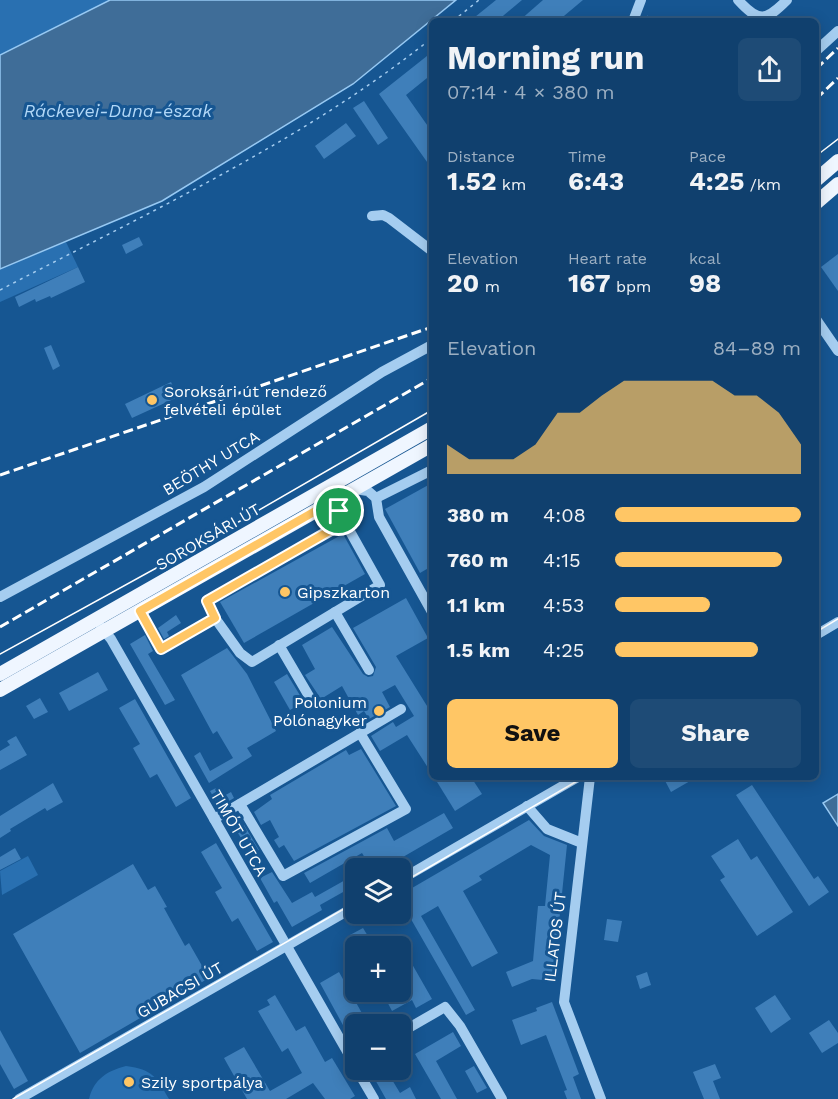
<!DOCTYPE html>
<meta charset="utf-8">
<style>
:root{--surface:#10406e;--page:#1e4b76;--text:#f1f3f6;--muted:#9cafc2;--line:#305981;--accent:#ffc665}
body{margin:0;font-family:"Work Sans",sans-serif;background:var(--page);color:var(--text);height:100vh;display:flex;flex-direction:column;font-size:22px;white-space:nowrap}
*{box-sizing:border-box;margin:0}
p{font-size:20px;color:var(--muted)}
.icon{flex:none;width:33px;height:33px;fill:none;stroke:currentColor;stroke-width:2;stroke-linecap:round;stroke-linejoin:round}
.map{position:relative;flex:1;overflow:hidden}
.sheet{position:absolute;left:429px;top:18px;width:390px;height:762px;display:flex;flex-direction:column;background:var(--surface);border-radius:9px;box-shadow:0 3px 15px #0003,0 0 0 2px var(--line)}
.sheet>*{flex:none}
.tools{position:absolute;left:345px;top:858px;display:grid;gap:12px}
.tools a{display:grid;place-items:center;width:66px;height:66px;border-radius:9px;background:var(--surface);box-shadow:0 3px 15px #0003,0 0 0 2px var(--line);font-size:30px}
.pin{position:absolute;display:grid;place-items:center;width:51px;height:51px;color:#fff;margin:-26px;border:3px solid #fff;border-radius:50%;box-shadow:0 2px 6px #0007}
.round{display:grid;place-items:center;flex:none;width:63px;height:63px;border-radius:9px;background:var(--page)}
.head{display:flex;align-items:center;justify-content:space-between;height:102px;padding:0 18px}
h1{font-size:33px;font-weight:700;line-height:45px}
.metrics{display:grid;grid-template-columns:repeat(3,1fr);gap:9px;height:102px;padding:6px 18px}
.metrics div{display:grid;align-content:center}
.metrics b{font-size:26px;font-weight:700}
.metrics small{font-size:16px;font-weight:400}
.metrics p{font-size:16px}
.chart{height:168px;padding:12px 18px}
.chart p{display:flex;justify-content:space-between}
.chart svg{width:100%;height:108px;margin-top:6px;fill:var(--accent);opacity:.7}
.primary-button{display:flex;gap:12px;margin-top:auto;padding:12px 18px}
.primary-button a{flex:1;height:69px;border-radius:9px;background:var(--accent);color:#111;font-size:24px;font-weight:700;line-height:69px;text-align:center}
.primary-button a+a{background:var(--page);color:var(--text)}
ul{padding:0 18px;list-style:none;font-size:20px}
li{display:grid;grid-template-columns:96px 72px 1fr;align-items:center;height:45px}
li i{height:15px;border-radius:8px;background:var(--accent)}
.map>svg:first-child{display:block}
</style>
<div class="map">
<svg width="838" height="1099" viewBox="0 0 838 1099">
<rect width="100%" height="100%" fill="#165692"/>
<!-- green -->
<g fill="#2970b1">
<path d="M 0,0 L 110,0 L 0,55 Z"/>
<path d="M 66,242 L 78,267 L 0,302 L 0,269 Z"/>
<path d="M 28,856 L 38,875 L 2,895 L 0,871 Z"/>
<path d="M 126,1066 C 153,1070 156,1076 169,1099 L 89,1099 C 94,1079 107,1071 126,1066 Z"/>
</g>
<!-- water -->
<g fill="#3f6d98" stroke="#97c9f3" stroke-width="1.5">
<path d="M 110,0 L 456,0 L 353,84 L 162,201 L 0,269 L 0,55 Z"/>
<path d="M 838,794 L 838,826 L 823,803 Z"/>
</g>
<!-- building -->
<g fill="#3f7fba">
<path d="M 496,0 L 522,0 L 497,21 L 470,21 Z"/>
<path d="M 543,0 L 583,0 L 558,21 L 519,21 Z"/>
<path d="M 432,52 L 432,74 L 406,95 L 432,132 L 432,169 L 379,94 Z"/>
<path d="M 364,101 L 388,138 L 378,145 L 353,108 Z"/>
<path d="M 346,123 L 356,136 L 324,159 L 315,146 Z"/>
<path d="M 139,237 L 143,245 L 126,254 L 122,245 Z"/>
<path d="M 838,254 L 838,291 L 821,267 Z"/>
<path d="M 78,267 L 85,282 L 51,298 L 50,296 L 36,302 L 35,299 L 19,307 L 15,297 Z"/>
<path d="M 51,345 L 60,366 L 53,370 L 44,348 Z"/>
<path d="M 171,382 L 178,397 L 132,418 L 125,404 Z"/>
<path d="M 432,483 L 432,566 L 420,573 L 385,509 Z"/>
<path d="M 343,534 L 365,574 L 244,643 L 220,602 Z"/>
<path d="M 406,598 L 428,638 L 396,656 L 432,714 L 432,774 L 407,735 L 380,751 L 371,736 L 393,722 L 396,727 L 414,716 L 395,685 L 382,692 L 390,707 L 369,719 L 364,711 L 358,715 L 342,686 L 321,699 L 305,675 L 315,669 L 302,645 L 332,627 L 363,674 L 368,677 L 373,676 L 376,667 L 353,628 Z"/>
<path d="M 176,615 L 181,623 L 167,632 L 169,636 L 164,639 L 158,628 Z"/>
<path d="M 145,635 L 153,651 L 148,654 L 175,700 L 165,705 L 130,644 Z"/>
<path d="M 227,648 L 247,674 L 276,731 L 247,748 L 252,756 L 209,783 L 194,756 L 200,752 L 210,771 L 233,758 L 217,731 L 213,734 L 181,675 Z"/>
<path d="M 98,672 L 108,690 L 69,711 L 59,693 Z"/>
<path d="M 287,674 L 304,702 L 290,710 L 274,682 Z"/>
<path d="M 40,698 L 48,712 L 34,719 L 26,706 Z"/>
<path d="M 135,699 L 191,798 L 176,807 L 157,774 L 150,778 L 133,748 L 140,744 L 119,708 Z"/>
<path d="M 16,736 L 27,755 L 0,770 L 0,751 L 10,745 L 7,741 Z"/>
<path d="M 361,749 L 396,806 L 294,861 L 284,845 L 279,848 L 274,840 L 279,837 L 270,820 L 261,825 L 254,812 L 272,799 L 270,795 L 346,750 L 349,755 Z"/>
<path d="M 434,777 L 471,777 L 482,794 L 455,811 Z"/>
<path d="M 663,777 L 697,777 L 671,792 Z"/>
<path d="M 53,783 L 63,802 L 47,811 L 45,808 L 10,829 L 11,831 L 0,838 L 0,816 Z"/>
<path d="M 752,785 L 814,879 L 818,876 L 829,892 L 809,906 L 736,795 Z"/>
<path d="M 216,788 L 222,800 L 222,797 L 231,792 L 234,798 L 219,807 L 210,791 Z"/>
<path d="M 444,813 L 453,828 L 384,868 L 371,868 L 362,853 L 310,883 L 304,873 L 387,828 L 394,841 Z"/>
<path d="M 529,820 L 544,836 L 567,845 L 553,981 L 532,979 L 512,987 L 506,972 L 533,961 L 538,906 L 545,906 L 550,855 L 531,845 L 479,876 L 482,880 L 463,891 L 498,953 L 472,967 L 438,906 L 421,916 L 475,1010 L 466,1015 L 400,900 L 400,895 Z"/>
<path d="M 244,825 L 259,850 L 251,854 L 236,830 Z"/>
<path d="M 738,839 L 751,860 L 757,856 L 793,912 L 757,936 L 720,880 L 725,877 L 711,856 Z"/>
<path d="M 216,843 L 273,942 L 257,951 L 238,918 L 232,922 L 215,892 L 222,888 L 201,852 Z"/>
<path d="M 15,848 L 21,859 L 0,870 L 0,857 Z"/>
<path d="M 133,864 L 148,890 L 155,886 L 167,907 L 164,908 L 185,946 L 189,943 L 209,978 L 80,1053 L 13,934 Z"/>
<path d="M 272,872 L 292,903 L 312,892 L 315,897 L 347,879 L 352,887 L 320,905 L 322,910 L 292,927 L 277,901 L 274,903 L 260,878 Z"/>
<path d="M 607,919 L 622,921 L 618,942 L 604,940 Z"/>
<path d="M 363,928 L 374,946 L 356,946 L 350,935 Z"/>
<path d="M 396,936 L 432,999 L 416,1008 L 412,1000 L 392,1011 L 382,992 L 407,992 L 400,980 L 400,946 L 377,946 Z"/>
<path d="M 339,972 L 368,1024 L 356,1024 L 356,1035 L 350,1038 L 320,983 Z"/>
<path d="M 647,972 L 651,985 L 640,989 L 636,976 Z"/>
<path d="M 275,995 L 296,1031 L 305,1026 L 325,1062 L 332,1058 L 355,1096 L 350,1099 L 325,1099 L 313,1083 L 286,1099 L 247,1099 L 224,1058 L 244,1047 L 270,1091 L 302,1073 L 288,1048 L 282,1052 L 258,1011 L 270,1005 L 267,1000 Z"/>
<path d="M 775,995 L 791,1019 L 771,1033 L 755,1008 Z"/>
<path d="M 552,1002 L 579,1074 L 573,1077 L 581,1099 L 567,1099 L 564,1091 L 567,1090 L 546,1035 L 521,1045 L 512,1020 L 537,1011 L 536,1008 Z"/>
<path d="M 829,1020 L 838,1033 L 838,1043 L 822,1053 L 809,1033 Z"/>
<path d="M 0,1030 L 28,1081 L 14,1089 L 0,1064 Z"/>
<path d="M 453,1032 L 461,1046 L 436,1061 L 457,1099 L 441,1099 L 415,1054 Z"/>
<path d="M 715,1064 L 721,1078 L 713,1081 L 720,1099 L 704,1099 L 693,1072 Z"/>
<path d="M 474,1066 L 487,1088 L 477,1093 L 465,1071 Z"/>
<path d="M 385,1070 L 393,1070 L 396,1075 L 391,1078 L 400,1093 L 410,1087 L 416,1099 L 386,1099 L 373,1076 Z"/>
</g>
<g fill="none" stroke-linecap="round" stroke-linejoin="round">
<!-- path -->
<g stroke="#a5cdf0" stroke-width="1.5" stroke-dasharray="3 4.5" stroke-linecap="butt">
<path d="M 647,16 L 648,21"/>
<path d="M 453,21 L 479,0"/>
<path d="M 0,290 C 147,213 302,142 432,38"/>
</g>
<!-- minor -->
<g stroke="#a5cdf0" stroke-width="10">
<path d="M 738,0 C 759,23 766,21 787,0"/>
<path d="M 633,21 L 641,0"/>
<path d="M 816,51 L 838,31"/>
<path d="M 372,216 L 383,215 L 389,218 L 432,251"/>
<path d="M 816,319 L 838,351"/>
<path d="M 354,489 L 368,491 L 376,498 L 379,517 L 432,612"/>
<path d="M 376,498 L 432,470"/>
<path d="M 0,597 L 204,487 L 382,372 L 432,345"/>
<path d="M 140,611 L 161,649 L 215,618 L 240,653 L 252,662 L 380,585 L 333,501"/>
<path d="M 335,612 L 369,670"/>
<path d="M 215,618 L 207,601 L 345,522"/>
<path d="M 101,627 L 111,639 L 356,1067"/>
<path d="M 816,635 L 838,622"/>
<path d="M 279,645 L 313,703"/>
<path d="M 590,777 L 564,1002 L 601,1099"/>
<path d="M 240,804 L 283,876 L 406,809 L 360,733"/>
<path d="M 527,806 L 547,829 L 582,843"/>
<path d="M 214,819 L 401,709"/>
<path d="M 400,880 L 578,777"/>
<path d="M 400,1033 L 445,1007 L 460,1026 L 502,1099"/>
<path d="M 357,1070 L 374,1099"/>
<path d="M 19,1099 L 356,906"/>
</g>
<!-- major -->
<g stroke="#eff6ff" stroke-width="14">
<path d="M 816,180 L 838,161"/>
<path d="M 816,203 L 838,184"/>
<path d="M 0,674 L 432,428"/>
<path d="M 0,690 L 432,445"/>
</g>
<!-- tram -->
<g stroke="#fff" stroke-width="1.5">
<path d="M 816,156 L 838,139"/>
<path d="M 816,632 L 838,619"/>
<path d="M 0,654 L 209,539 L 432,410"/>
<path d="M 400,884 L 584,777"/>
<path d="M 13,1099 L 356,902"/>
</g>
<!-- rail -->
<g stroke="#fff" stroke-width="3" stroke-dasharray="10 4.5" stroke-linecap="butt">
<path d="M 816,69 L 838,48"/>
<path d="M 816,99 L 838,78"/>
<path d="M 0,475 L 432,327"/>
<path d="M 0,627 L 432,378"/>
</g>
</g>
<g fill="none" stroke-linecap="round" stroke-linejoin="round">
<defs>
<path id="route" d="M 333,501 L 345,522 L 207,601 L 215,618 L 161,649 L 140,611 Z"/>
</defs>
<!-- route casing -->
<use href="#route" stroke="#fff" stroke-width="12"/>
<!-- route -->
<use href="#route" stroke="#ffc665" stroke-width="8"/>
</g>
<!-- markers -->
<g fill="#ffc665" stroke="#165692" stroke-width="2">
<circle cx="152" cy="400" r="6"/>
<circle cx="285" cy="592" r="6"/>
<circle cx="379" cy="711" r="6"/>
<circle cx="129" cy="1082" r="6"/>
</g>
<g text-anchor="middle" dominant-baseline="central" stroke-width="6" stroke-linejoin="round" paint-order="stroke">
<!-- poi labels -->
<g font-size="16" fill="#fff" stroke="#165692" text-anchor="start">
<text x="164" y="391">Soroksári út rendező<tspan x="164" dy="18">felvételi épület</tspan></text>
<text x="297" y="592">Gipszkarton</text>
<text x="367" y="702" text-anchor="end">Polonium<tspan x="367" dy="18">Pólónagyker</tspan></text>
<text x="141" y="1082">Szily sportpálya</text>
</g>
<!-- street labels -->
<g font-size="16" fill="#fff" stroke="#165692">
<text transform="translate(211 463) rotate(-31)">BEÖTHY UTCA</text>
<text transform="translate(208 537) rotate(-30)">SOROKSÁRI ÚT</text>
<text transform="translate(239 833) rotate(60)">TIMÓT UTCA</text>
<text transform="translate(555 937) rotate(-83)">ILLATOS ÚT</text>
<text transform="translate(180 990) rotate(-30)">GUBACSI ÚT</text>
</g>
<!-- water labels -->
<g font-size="18" font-style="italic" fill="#b1d7f7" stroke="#165692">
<text x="118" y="110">Ráckevei-Duna-észak</text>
</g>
</g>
</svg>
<div class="tools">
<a><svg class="icon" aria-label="layers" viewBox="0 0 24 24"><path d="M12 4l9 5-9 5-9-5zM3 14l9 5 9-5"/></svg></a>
<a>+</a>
<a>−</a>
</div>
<div class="pin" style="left:339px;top:511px;background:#1e9e55"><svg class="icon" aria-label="arrive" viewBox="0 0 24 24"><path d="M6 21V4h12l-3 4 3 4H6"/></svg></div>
<section class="sheet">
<div class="head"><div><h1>Morning run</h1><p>07:14 · 4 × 380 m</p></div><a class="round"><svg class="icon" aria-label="share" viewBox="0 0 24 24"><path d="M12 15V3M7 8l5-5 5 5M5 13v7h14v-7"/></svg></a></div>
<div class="metrics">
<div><p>Distance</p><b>1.52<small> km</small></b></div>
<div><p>Time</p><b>6:43</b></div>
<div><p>Pace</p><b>4:25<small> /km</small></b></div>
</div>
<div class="metrics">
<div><p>Elevation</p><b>20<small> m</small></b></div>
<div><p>Heart rate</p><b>167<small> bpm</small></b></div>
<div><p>kcal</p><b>98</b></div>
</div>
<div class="chart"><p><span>Elevation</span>84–89 m</p>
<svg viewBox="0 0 160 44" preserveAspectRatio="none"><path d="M0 44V32L10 38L20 38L30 38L40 32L50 19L60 19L70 12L80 6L90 6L100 6L110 6L120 6L130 12L140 12L150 19L160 32V44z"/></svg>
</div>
<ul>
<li><b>380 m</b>4:08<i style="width:100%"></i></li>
<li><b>760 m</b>4:15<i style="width:90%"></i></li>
<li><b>1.1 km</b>4:53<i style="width:51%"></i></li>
<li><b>1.5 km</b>4:25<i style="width:77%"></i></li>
</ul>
<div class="primary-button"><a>Save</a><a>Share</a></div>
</section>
</div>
